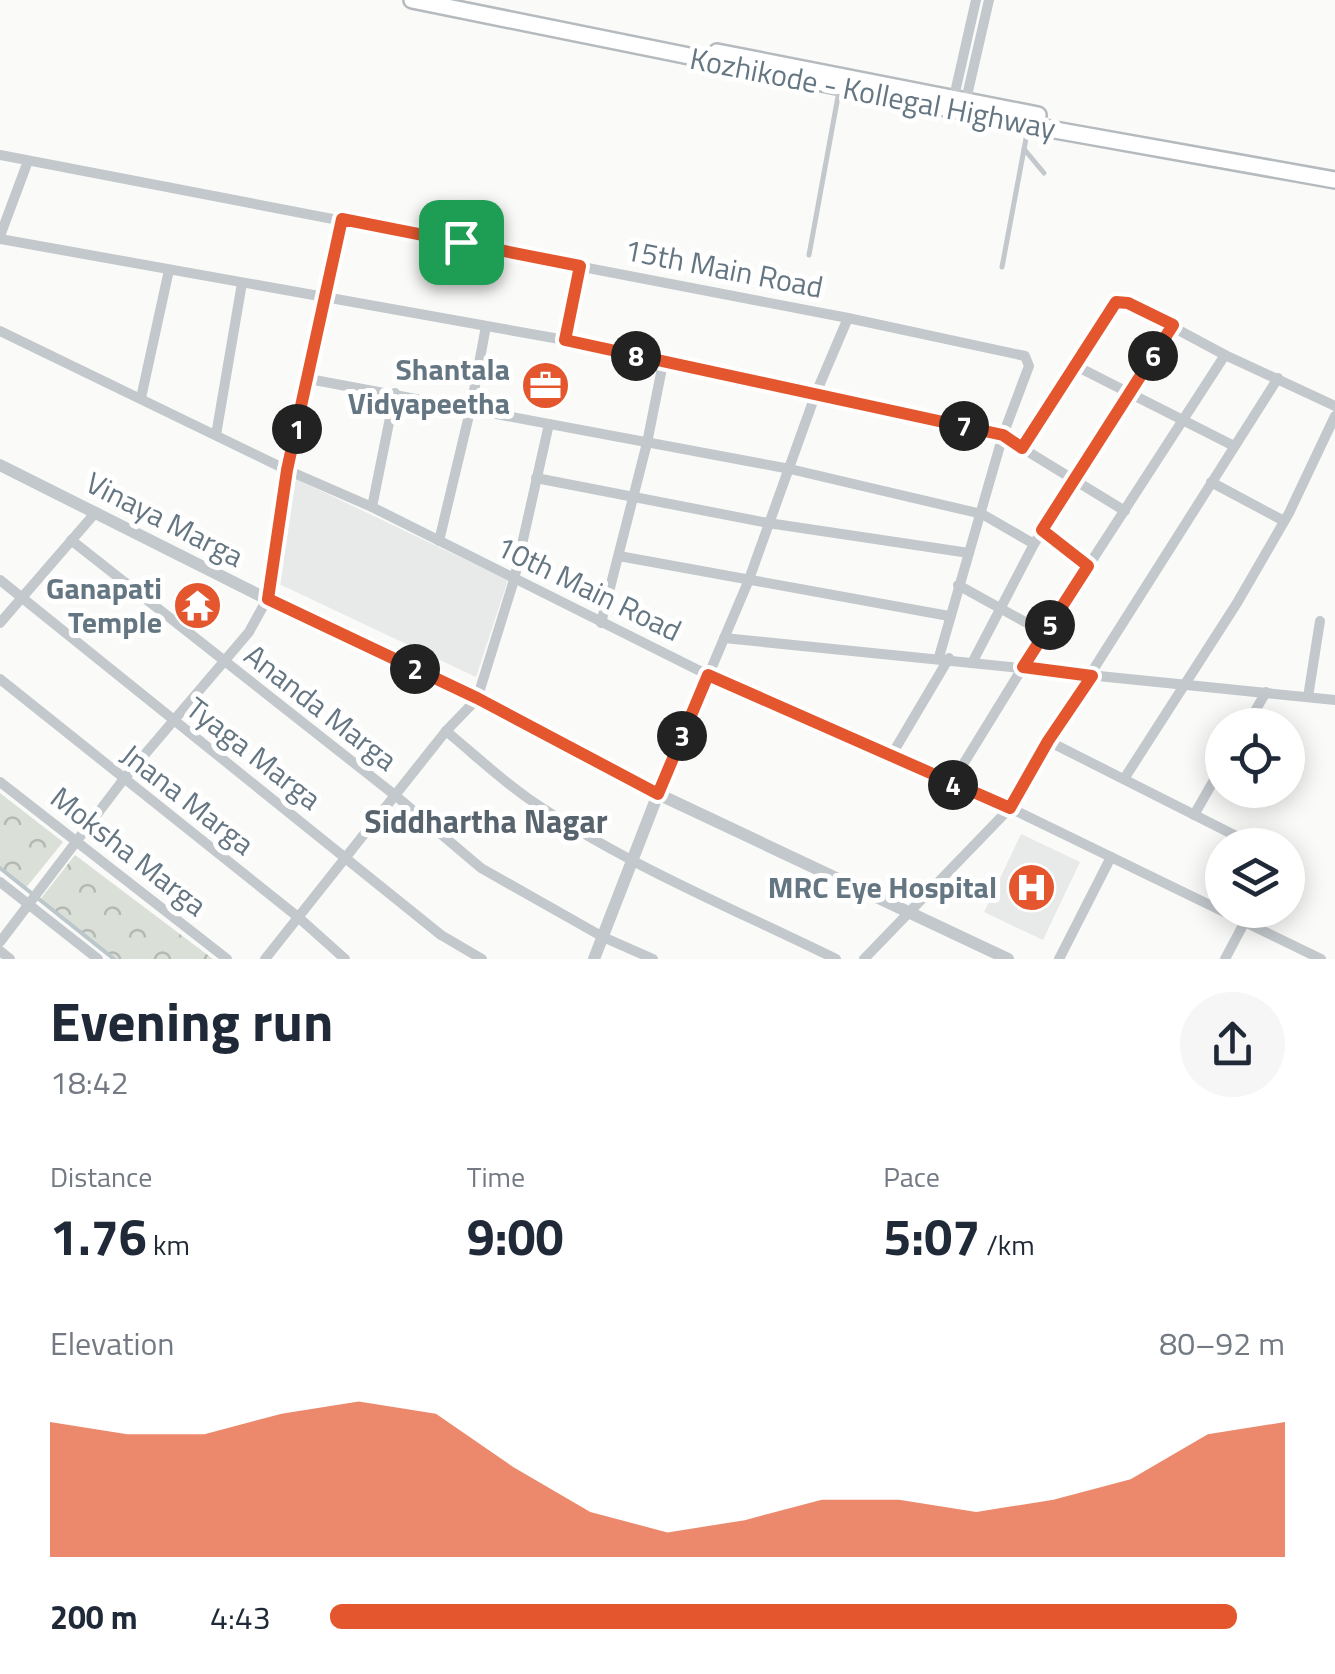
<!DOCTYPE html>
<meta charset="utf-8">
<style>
:root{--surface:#fff;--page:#f6f6f7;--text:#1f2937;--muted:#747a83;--accent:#e4572e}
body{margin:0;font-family:"Titillium Web",sans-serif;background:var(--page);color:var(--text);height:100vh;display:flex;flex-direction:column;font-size:38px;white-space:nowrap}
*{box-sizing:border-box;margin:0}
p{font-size:32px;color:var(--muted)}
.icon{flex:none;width:55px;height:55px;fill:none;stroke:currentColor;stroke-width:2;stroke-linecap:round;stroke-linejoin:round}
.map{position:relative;height:959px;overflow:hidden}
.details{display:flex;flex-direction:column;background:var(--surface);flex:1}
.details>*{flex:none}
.fabs{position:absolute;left:1205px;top:708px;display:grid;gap:20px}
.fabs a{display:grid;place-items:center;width:100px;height:100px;border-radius:50%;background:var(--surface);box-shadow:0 5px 25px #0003;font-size:50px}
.pin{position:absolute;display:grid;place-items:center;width:85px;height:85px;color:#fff;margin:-42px;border-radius:20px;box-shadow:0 5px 15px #0006}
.km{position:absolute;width:50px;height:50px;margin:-25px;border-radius:50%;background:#222;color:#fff;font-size:28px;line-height:50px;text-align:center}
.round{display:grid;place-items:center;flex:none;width:105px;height:105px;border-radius:52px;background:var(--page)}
.head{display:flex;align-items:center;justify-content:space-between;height:170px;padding:0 50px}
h1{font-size:55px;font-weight:700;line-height:75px}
.figures{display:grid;grid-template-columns:repeat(3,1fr);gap:15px;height:170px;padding:10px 50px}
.figures div{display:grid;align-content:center}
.figures b{font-size:50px;font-weight:700}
.figures small{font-size:28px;font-weight:400}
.figures p{font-size:28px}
.chart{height:280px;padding:20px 50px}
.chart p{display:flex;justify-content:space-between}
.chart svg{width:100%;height:180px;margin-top:10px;fill:var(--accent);opacity:.7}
ul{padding:0 50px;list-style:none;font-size:32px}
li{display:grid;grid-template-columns:160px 120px 1fr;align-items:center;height:75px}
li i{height:25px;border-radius:12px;background:var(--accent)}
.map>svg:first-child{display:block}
</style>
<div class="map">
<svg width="1335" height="959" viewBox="0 0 1335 959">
<defs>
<pattern id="forest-crowns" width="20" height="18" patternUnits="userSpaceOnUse" patternTransform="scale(2.5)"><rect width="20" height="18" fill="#dadfd7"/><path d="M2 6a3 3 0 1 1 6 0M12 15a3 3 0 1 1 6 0" fill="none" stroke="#b4b9b4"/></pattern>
</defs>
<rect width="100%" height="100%" fill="#fafaf8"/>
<!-- built -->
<g fill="#e8e9e9">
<path d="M 296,479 L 508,580 L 476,677 L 277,583 Z"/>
<path d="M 1021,834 L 1080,862 L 1043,940 L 984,912 Z"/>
</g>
<!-- forest -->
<g fill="url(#forest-crowns)">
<path d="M 0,793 L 63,842 L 25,889 L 0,870 Z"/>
<path d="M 75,855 L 213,959 L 114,959 L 39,901 Z"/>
</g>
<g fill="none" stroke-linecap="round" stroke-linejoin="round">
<!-- stream -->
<path stroke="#bbc7cb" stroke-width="4" d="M 0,868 L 114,959"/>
<defs>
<g id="primary">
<path d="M 412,0 L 1055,130 L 1335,180"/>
<path d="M 717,52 L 1038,115"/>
</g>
</defs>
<!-- primary casing -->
<use href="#primary" stroke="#b5babe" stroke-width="20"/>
<!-- service -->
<g stroke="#c3c8cc" stroke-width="5">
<path d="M 1024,149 L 1044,173"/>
<path d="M 809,255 L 839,91"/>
<path d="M 1002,267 L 1028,128"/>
</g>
<!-- minor -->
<g stroke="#c3c8cc" stroke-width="10">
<path d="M 954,97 L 976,0"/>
<path d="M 966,100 L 989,0"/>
<path d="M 0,155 L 848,318 L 1025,356 L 1029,366 L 1003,435 L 939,657"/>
<path d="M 0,236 L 28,161"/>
<path d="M 0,239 L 565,340 L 1003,435 L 1022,448 L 1112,306 L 1119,302 L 1128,303 L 1225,355 L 1335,406"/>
<path d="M 0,331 L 287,470 L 372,507 L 708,675 L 1010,808 L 1321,959"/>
<path d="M 565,340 L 581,266"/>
<path d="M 1076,366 L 1234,446"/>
<path d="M 309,379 L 790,469 L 982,514 L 1034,544"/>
<path d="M 141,398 L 169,270"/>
<path d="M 216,435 L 242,283"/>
<path d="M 1022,448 L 1125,511"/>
<path d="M 536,478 L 768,523 L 969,553"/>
<path d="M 1211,482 L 1284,521"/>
<path d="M 372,507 L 395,393"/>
<path d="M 1042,530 L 1088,566"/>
<path d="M 71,540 L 396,796 L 481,868 L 603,937 L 653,959"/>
<path d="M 439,541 L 471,407 L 486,326"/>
<path d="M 619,556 L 949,616"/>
<path d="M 0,580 L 441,935 L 482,959"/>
<path d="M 958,585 L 1045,633"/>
<path d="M 0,623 L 96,512"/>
<path d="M 601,623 L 647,443 L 663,363"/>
<path d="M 724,638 L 1335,700"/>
<path d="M 972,663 L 1034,544 L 1173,325"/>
<path d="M 0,679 L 298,917 L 345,959"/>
<path d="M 1308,697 L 1320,621"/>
<path d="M 1247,725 L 1266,692"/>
<path d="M 446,731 C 474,754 500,779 529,799 C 624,864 734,909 836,959"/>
<path d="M 1048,741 L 1254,845"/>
<path d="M 891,756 L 949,658"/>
<path d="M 1124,779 L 1237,603 L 1289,513 L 1335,416"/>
<path d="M 0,782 L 227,959"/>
<path d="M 951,784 L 1023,667 L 1225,355"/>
<path d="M 658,794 L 748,582 L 816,393 L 848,318"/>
<path d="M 1194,815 L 1222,766"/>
<path d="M 0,882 L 98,959"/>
<path d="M 0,942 L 123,780 L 249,632 L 267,599 L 287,470 L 342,219"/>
<path d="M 0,951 L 10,959"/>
<path d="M 265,959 L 446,731 L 477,699 L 514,580 L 549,424"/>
<path d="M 864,959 L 1010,808 L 1048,741 L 1278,378"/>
<path d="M 1059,959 L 1111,857"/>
<path d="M 1225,959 L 1251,910"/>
</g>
<!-- tertiary -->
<g stroke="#c3c8cc" stroke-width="12">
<path d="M 0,465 L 267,599 L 477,699 L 658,794 L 1008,959"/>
<path d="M 594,959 L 658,794"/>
</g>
<!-- primary -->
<use href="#primary" stroke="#fff" stroke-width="15"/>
</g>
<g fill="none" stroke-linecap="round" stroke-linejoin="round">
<defs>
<path id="route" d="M 342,219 L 580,266 L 565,340 L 1003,435 L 1022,448 L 1116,302 L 1128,303 L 1173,325 L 1042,530 L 1088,566 L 1023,667 L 1092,676 L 1048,741 L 1010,808 L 708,675 L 658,794 L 477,698 L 268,599 L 287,470 Z"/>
</defs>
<!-- route casing -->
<use href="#route" stroke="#fff" stroke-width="20"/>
<!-- route -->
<use href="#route" stroke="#e4572e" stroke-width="12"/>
</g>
<!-- icons -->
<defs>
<symbol id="office-disc" viewBox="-11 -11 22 22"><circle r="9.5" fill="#e4572e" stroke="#fff"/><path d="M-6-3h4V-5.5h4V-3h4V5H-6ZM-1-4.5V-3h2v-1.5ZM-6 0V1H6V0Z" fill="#fff"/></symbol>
<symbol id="temple-disc" viewBox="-11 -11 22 22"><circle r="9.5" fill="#e4572e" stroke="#fff"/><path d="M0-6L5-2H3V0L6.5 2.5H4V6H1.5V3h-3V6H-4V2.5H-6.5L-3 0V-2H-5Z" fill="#fff"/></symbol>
<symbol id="hospital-disc" viewBox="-11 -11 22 22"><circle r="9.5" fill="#e4572e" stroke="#fff"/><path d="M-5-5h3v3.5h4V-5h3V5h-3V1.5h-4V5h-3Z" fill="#fff"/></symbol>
</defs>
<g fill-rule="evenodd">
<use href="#office-disc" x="518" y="358" width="55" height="55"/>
<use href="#temple-disc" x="170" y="578" width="55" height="55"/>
<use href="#hospital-disc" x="1004" y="860" width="55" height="55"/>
</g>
<g text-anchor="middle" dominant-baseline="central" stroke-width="10" stroke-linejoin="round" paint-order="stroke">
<!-- street labels -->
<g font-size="30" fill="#657683" stroke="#fff">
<text transform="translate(873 93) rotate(11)">Kozhikode - Kollegal Highway</text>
<text transform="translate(724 268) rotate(11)">15th Main Road</text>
<text transform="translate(165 519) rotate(27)">Vinaya Marga</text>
<text transform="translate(589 588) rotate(26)">10th Main Road</text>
<text transform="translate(321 707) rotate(38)">Ananda Marga</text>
<text transform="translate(254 753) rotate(38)">Tyaga Marga</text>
<text transform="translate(188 799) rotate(38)">Jnana Marga</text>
<text transform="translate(129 851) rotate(38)">Moksha Marga</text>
</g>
<!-- poi labels -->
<g font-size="30" font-weight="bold" fill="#657683" stroke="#fff" text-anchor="end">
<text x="510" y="369">Shantala<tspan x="510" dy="34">Vidyapeetha</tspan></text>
<text x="162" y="588">Ganapati<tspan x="162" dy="34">Temple</tspan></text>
<text x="997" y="887">MRC Eye Hospital</text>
</g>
<!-- neighbourhood labels -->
<g font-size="32" font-weight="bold" fill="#57646e" stroke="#fff">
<text x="486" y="821">Siddhartha Nagar</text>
</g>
</g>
</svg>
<div class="fabs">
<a><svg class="icon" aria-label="locate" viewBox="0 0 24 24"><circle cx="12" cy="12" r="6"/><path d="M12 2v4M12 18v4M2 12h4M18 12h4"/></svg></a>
<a><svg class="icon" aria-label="layers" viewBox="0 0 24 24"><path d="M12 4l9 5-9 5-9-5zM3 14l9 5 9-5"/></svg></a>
</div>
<div class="pin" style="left:461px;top:242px;background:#1e9e55"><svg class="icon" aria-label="arrive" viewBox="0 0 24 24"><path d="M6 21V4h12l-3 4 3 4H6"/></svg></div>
<b class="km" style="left:297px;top:429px">1</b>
<b class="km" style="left:415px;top:669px">2</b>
<b class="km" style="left:682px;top:736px">3</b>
<b class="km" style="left:953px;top:785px">4</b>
<b class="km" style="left:1050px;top:625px">5</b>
<b class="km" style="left:1153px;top:356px">6</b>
<b class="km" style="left:964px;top:426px">7</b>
<b class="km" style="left:636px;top:356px">8</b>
</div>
<section class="details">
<div class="head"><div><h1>Evening run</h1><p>18:42</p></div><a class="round"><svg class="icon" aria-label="share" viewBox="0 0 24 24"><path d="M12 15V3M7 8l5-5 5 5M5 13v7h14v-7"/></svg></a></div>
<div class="figures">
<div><p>Distance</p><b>1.76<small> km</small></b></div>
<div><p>Time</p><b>9:00</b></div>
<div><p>Pace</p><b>5:07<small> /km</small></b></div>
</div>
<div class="chart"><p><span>Elevation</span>80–92 m</p>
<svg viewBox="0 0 160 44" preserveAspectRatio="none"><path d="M0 44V11L10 14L20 14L30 9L40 6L50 9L60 22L70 33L80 38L90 35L100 30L110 30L120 33L130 30L140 25L150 14L160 11V44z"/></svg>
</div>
<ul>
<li><b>200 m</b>4:43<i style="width:95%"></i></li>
</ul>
</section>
